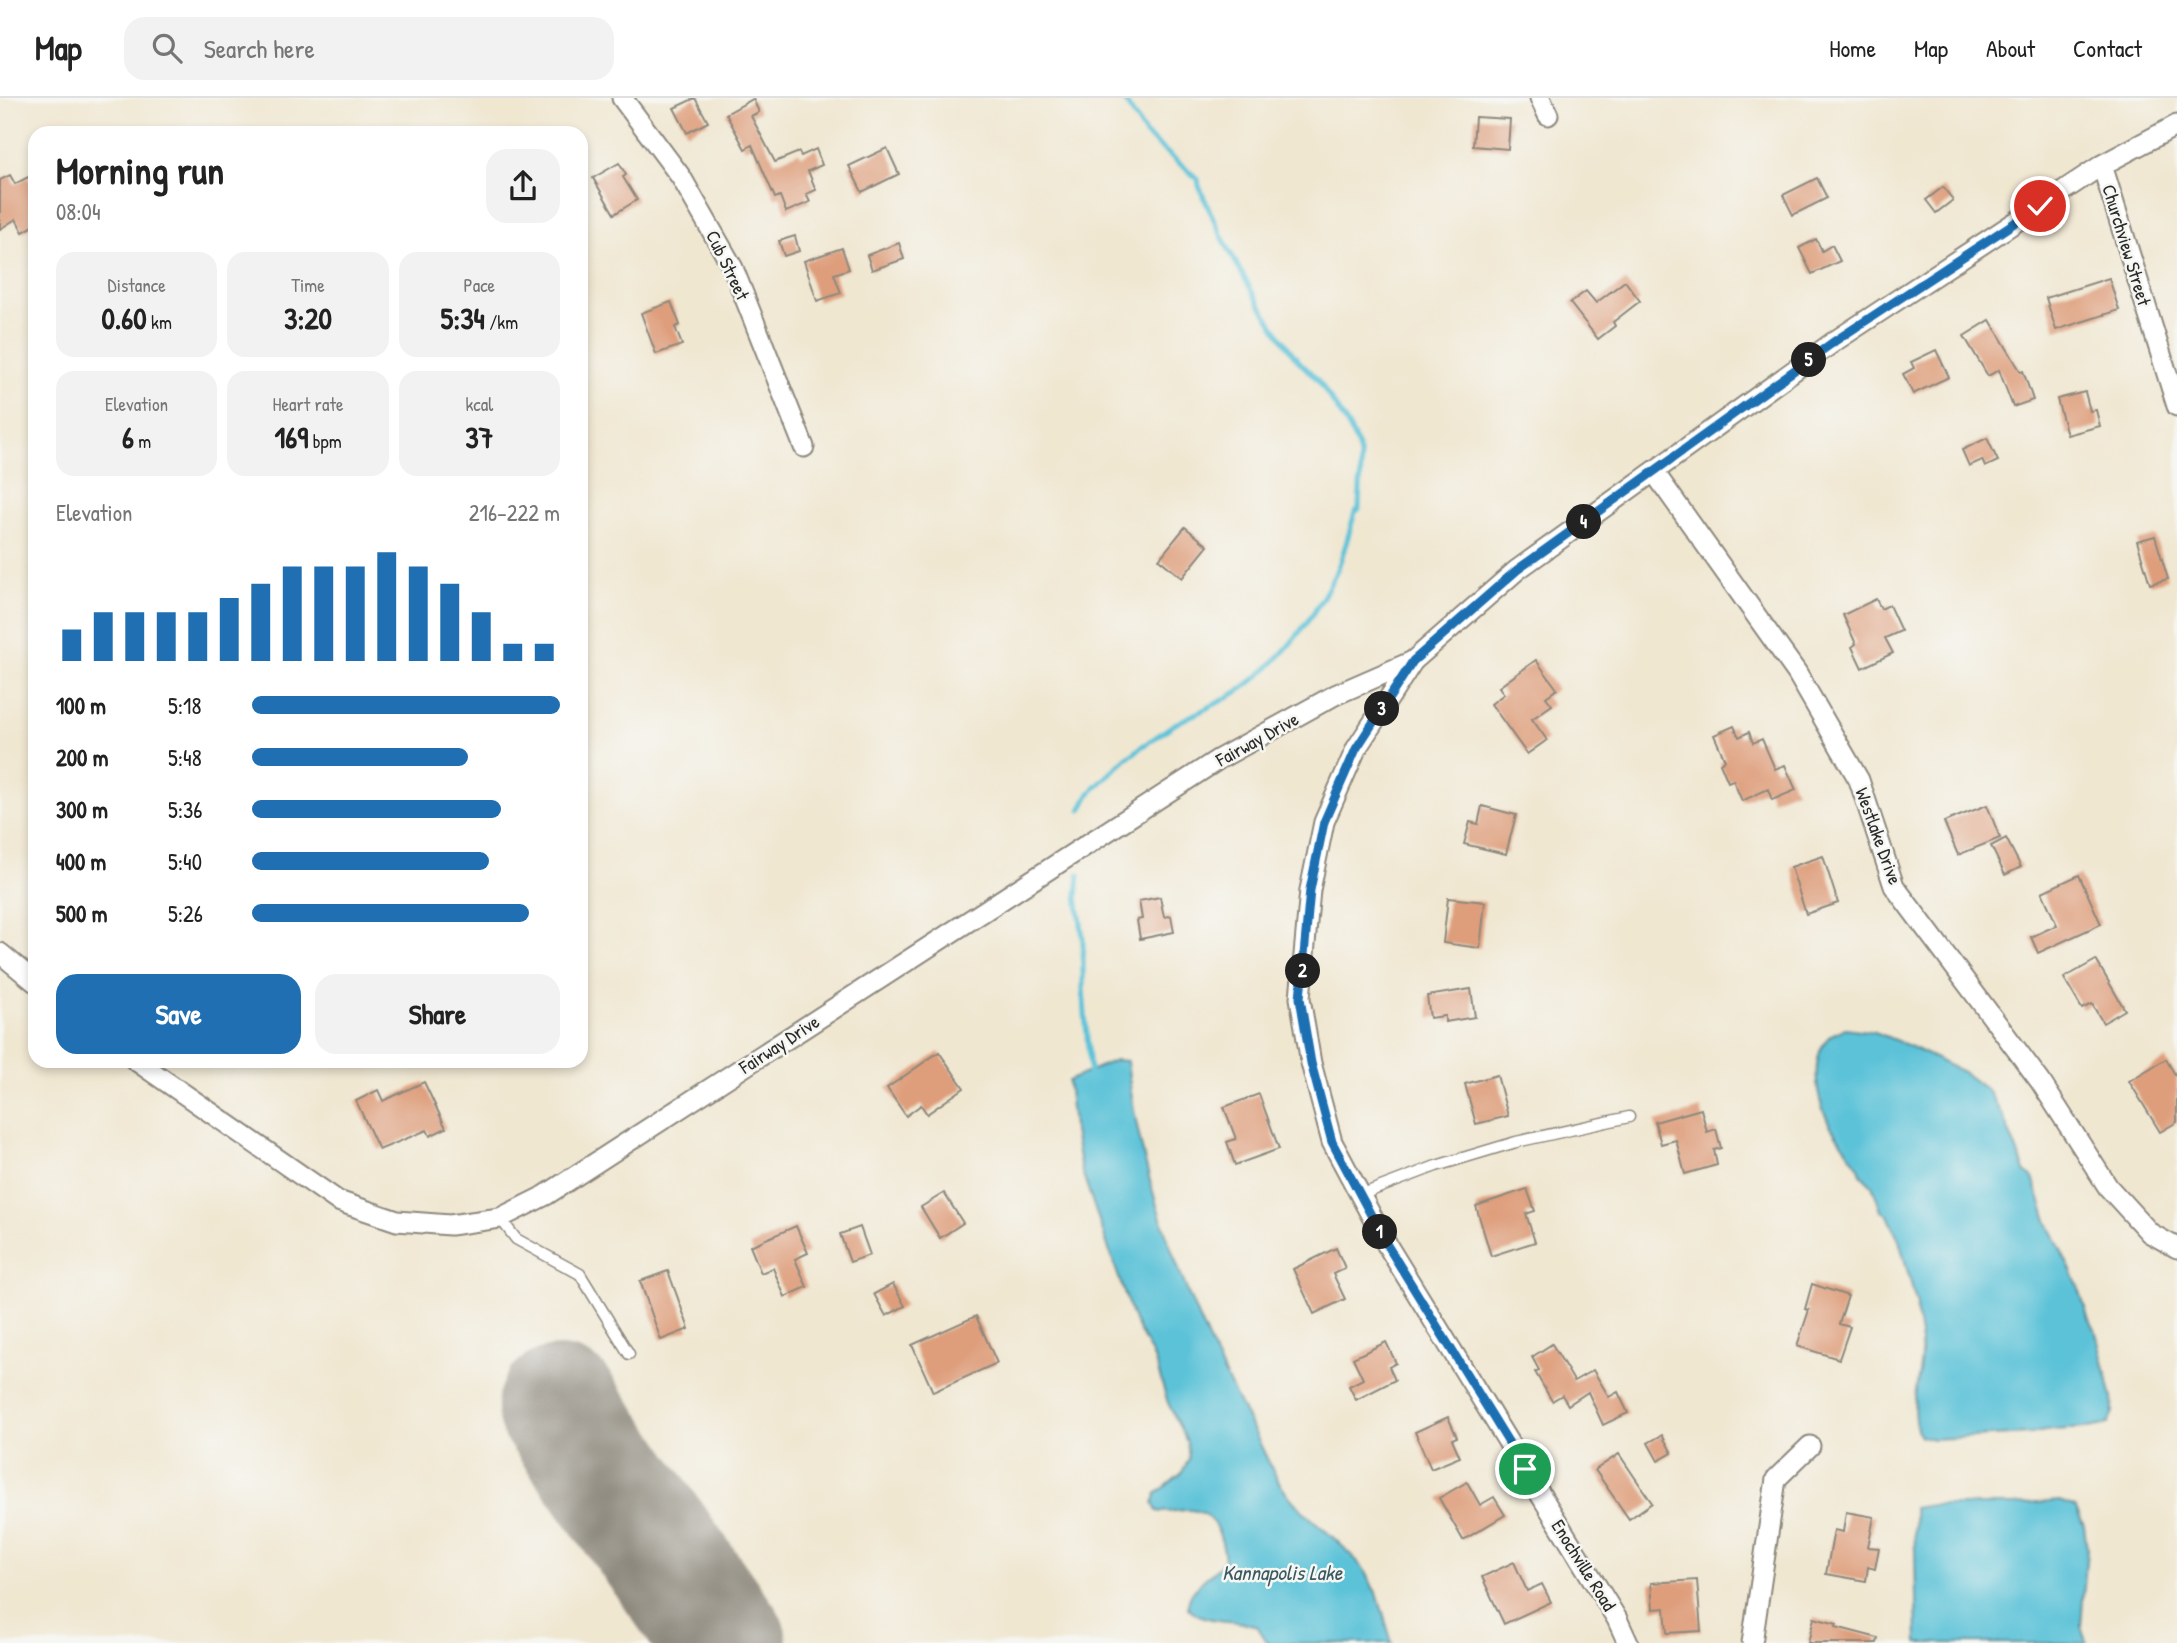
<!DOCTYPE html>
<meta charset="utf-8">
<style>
:root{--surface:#fff;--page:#f2f2f2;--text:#222;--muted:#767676;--line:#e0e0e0;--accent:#1f6fb2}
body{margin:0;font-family:"Patrick Hand",sans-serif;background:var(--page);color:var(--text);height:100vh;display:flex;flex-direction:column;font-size:26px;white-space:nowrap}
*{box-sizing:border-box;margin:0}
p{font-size:23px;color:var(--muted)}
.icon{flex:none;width:38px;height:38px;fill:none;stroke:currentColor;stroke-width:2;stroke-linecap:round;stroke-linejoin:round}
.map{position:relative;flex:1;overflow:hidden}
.drawer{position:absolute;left:28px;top:28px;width:560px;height:942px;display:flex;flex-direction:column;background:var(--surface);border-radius:21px;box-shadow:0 4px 10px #0003}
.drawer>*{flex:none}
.pin{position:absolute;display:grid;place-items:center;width:60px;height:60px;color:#fff;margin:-30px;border:4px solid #fff;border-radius:50%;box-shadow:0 2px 7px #0007}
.km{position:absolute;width:35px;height:35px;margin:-18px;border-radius:50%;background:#222;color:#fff;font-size:19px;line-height:35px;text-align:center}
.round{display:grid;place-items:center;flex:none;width:74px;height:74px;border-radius:21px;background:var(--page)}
.overview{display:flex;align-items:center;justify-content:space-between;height:119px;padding:0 28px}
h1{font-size:38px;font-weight:700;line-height:52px}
.stats{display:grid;grid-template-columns:repeat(3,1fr);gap:10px;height:119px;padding:7px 28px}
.stats div{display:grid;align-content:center;border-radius:18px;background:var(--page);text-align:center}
.stats b{font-size:30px;font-weight:700}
.stats small{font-size:19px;font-weight:400}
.stats p{font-size:19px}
.chart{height:196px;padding:14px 28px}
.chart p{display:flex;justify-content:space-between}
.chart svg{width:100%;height:126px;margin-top:7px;stroke:var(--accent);stroke-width:6}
.button{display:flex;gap:14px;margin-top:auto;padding:14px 28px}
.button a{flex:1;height:80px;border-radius:21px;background:var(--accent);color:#fff;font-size:28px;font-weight:700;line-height:80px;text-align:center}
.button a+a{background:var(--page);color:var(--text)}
ul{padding:0 28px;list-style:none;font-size:23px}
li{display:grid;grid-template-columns:112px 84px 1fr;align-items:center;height:52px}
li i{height:18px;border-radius:9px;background:var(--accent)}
header{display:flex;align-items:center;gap:42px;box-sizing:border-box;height:98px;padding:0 35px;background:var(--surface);border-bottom:2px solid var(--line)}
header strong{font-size:33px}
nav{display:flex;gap:38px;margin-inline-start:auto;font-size:24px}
.search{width:490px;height:63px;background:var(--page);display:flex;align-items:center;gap:18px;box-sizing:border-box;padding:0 24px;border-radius:21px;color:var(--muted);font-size:26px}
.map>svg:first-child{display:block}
</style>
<header>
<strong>Map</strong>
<div class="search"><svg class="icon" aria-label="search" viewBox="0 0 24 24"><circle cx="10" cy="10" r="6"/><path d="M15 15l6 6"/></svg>Search here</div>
<nav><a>Home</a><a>Map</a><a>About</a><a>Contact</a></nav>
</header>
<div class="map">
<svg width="2177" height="1545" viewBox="0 0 2177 1545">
<rect width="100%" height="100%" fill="#f6f6f2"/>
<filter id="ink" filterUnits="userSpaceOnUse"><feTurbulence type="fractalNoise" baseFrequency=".0143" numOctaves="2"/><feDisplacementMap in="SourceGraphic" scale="14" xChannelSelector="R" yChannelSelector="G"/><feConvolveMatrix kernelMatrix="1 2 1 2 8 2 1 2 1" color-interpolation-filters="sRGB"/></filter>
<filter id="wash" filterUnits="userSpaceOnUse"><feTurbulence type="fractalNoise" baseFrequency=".00686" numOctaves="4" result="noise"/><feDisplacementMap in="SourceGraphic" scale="28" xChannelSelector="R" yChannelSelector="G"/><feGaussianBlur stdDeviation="1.57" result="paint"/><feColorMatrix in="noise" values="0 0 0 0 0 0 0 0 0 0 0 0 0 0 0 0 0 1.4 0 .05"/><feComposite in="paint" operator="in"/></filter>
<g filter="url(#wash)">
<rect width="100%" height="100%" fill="#f0e7d1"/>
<!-- water -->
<g fill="#5bc2d8" stroke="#437682" stroke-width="2">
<path d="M 1845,930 L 1875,934 L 1907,947 L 1963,974 L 1989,994 L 2003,1019 L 2026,1075 L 2033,1080 L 2048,1125 L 2078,1187 L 2088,1219 L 2095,1231 L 2112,1300 L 2113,1314 L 2108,1326 C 2083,1334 2056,1328 2031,1336 L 1933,1341 L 1920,1338 C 1907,1312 1920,1283 1921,1256 C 1923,1240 1915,1223 1917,1207 L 1899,1142 L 1888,1117 L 1881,1112 L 1872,1087 L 1861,1076 L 1859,1069 C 1849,1054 1836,1039 1828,1023 C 1816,1000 1809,958 1830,938 C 1834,935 1841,933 1845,930 Z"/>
<path d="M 1115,962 L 1127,963 C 1141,1092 1190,1214 1251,1328 C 1262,1348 1270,1370 1282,1389 C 1301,1416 1328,1432 1350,1456 C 1355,1462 1363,1469 1367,1476 C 1371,1483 1371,1489 1377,1495 L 1392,1545 L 1268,1545 L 1257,1528 C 1233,1520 1207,1527 1188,1510 C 1187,1490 1213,1476 1225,1462 C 1223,1441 1215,1413 1190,1412 C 1178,1411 1169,1416 1157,1413 L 1153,1406 L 1157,1395 L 1181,1376 L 1189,1361 L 1187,1344 L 1168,1305 L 1154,1260 L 1134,1223 L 1081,1071 L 1073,1028 L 1068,983 Z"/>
<path d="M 2060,1403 L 2075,1409 L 2084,1428 L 2087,1450 L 2081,1528 L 2087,1545 L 1917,1545 L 1914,1410 L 1932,1407 L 2014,1407 Z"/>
</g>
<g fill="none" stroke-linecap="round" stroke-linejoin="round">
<!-- stream -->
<g stroke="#5bc2d8" stroke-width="5">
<path d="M 1081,712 L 1090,695 L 1127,659 C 1135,657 1137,651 1144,647 C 1154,641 1165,632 1175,626 C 1199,613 1224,604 1246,588 C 1284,560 1315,518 1335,476 C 1344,457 1349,434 1355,414 L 1359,411 C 1359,394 1364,362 1357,347 C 1349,324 1333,307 1322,288 C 1315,276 1301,268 1293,256 C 1255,203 1224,148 1199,88 L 1198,81 L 1146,37 L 1123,0"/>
<path d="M 1079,777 L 1077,798 L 1083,840 L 1083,892 L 1090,973 L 1088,979"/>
</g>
<!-- runway -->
<path stroke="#8e897e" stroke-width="124" d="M 559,1310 L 725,1545"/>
</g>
<g id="blocks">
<!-- building -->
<g fill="#de9e7c">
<path d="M 695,0 L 708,24 L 687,35 L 674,10 Z"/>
<path d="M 753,1 L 759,14 L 751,18 L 775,64 L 799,54 L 801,58 L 816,51 L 822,67 L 808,73 L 816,92 L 806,96 L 810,104 L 786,114 L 780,98 L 775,100 L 752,47 L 745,51 L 726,16 Z"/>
<path d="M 1475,19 L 1510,21 L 1508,51 L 1473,48 Z"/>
<path d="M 887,50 L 899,76 L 862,94 L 849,68 Z"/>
<path d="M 619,65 L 626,77 L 623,79 L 637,102 L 614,116 L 593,80 Z"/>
<path d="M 10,77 L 15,86 L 28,79 L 35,91 L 35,127 L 23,134 L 16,121 L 0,131 L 0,82 Z"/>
<path d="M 1817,80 L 1827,100 L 1793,117 L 1783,97 Z"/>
<path d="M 1943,89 L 1953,102 L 1936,115 L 1926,102 Z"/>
<path d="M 795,138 L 799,153 L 784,158 L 779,143 Z"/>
<path d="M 1816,141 L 1822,153 L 1832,147 L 1840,163 L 1812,176 L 1799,150 Z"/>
<path d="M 899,145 L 904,161 L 872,172 L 867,157 Z"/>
<path d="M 842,150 L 849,171 L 834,176 L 841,195 L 817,203 L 804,163 Z"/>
<path d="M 2109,180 L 2119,212 L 2056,232 L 2046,200 Z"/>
<path d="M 1625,183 L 1640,203 L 1613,224 L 1615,228 L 1598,241 L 1570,205 L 1586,193 L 1596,205 Z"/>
<path d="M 671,204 L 680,227 L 675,229 L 682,247 L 656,256 L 641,215 Z"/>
<path d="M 1990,222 L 2021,274 L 2023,273 L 2033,302 L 2013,309 L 1999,272 L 1988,278 L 1964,238 Z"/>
<path d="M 1936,252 L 1949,279 L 1913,296 L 1903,276 L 1914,270 L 1911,264 Z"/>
<path d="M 2085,294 L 2090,313 L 2096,312 L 2100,328 L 2067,337 L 2057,301 Z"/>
<path d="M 1987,340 L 1998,363 L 1985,369 L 1982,362 L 1969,368 L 1962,352 Z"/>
<path d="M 1185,429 L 1208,448 L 1182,480 L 1159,461 Z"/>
<path d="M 2155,438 L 2168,481 L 2150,486 L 2137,443 Z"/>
<path d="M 1876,501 L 1881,511 L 1889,507 L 1901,533 L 1885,540 L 1893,555 L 1862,570 L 1852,549 L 1856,546 L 1843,517 Z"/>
<path d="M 1536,562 L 1557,591 L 1546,599 L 1552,607 L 1532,621 L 1547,642 L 1527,656 L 1491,606 L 1504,596 L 1499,589 Z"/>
<path d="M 1734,628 L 1739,639 L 1749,634 L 1753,645 L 1762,641 L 1775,671 L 1785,667 L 1796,692 L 1772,702 L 1768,691 L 1742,703 L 1733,682 L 1728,684 L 1720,665 L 1725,662 L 1714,637 Z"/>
<path d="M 1987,707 L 2000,740 L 1958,757 L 1944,724 Z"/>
<path d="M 1482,708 L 1516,717 L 1506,756 L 1464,746 L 1470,724 L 1478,726 Z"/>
<path d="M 2006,740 L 2021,769 L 2005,777 L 1991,748 Z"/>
<path d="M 1823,758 L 1838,805 L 1806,816 L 1791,769 Z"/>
<path d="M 2079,777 L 2101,826 L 2038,855 L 2031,839 L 2057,827 L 2042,794 Z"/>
<path d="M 1160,799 L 1164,819 L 1171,818 L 1174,834 L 1140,841 L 1137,822 L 1142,821 L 1139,803 Z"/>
<path d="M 1448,800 L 1485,804 L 1480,850 L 1443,845 Z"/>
<path d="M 2096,862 L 2125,912 L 2103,925 L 2092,906 L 2082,911 L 2064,880 Z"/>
<path d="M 1471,891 L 1475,919 L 1445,924 L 1445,918 L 1430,920 L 1427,898 Z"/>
<path d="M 939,954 L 964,990 L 927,1016 L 921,1007 L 906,1018 L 887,990 Z"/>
<path d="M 2166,961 L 2177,980 L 2177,1024 L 2160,1034 L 2129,983 Z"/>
<path d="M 1497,977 L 1508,1018 L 1476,1026 L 1465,986 Z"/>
<path d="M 424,984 L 446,1030 L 430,1038 L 427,1032 L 379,1052 L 356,1003 L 378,992 L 383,1003 Z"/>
<path d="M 1259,996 L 1279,1051 L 1235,1067 L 1227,1044 L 1236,1041 L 1224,1009 Z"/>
<path d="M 1701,1011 L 1707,1034 L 1716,1031 L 1721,1050 L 1714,1052 L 1717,1067 L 1685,1076 L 1676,1042 L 1661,1046 L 1655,1024 Z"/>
<path d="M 1527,1091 L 1535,1113 L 1526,1116 L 1535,1144 L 1491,1158 L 1476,1108 Z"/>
<path d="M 944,1095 L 963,1125 L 940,1140 L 921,1109 Z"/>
<path d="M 796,1128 L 808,1155 L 795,1161 L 807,1189 L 785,1199 L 773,1170 L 761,1175 L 750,1148 Z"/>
<path d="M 860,1129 L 870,1157 L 850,1164 L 840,1136 Z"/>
<path d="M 1336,1150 L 1345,1170 L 1333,1176 L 1345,1201 L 1314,1216 L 1293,1171 Z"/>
<path d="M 668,1173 L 689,1231 L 661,1242 L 640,1183 Z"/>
<path d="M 893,1186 L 905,1208 L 886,1218 L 874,1196 Z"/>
<path d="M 1812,1186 L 1848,1198 L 1839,1226 L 1850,1229 L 1839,1261 L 1797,1248 L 1809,1212 L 1805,1211 Z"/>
<path d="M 976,1218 L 997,1265 L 933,1294 L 912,1247 Z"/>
<path d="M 1386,1244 L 1396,1265 L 1389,1269 L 1395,1282 L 1356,1302 L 1349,1288 L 1363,1281 L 1353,1260 Z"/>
<path d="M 1552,1246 L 1574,1283 L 1593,1272 L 1609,1299 L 1618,1294 L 1628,1315 L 1603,1327 L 1588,1294 L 1568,1307 L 1562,1297 L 1552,1303 L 1535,1274 L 1539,1272 L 1532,1259 Z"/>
<path d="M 1448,1319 L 1457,1339 L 1452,1341 L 1460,1359 L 1431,1371 L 1415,1334 Z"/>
<path d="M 1662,1337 L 1672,1355 L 1658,1363 L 1648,1345 Z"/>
<path d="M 1619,1356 L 1652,1405 L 1629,1421 L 1595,1372 Z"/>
<path d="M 1467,1384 L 1480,1407 L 1494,1399 L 1505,1417 L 1463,1442 L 1439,1400 Z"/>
<path d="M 1846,1414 L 1874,1419 L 1868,1449 L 1879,1450 L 1875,1471 L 1868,1469 L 1866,1483 L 1826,1476 L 1834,1432 L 1843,1434 Z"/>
<path d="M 1514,1464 L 1527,1493 L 1542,1486 L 1551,1504 L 1504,1526 L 1482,1479 Z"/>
<path d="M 1697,1482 L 1701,1533 L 1667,1535 L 1665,1510 L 1653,1511 L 1651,1485 Z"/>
<path d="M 1814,1520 L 1837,1526 L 1836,1529 L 1878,1540 L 1877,1545 L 1808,1545 Z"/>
</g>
</g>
</g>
<g filter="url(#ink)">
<use href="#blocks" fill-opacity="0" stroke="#8e897e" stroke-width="2"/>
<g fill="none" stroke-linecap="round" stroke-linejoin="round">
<defs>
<g id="lane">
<path d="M 1360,1097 L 1436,1068 L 1516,1044 L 1629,1019"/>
<path d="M 500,1120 L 516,1141 L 580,1176 L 629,1256"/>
</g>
<g id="street">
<path d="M 622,0 L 681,79 L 733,170 L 804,349"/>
<path d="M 1540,0 L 1548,17"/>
<path d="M 2102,67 L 2177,308"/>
<path d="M 1654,374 L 1797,575 L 1859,682 L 1894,788 L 2040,983 L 2108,1089 L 2150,1135 L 2177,1150"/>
<path d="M 0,855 L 35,884"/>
<path d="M 135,962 L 338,1103 L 397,1123 L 450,1127 L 500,1120 L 546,1097 L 1219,661 L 1335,597 L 1413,563"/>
<path d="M 1628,1545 L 1617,1521 L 1387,1147 L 1332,1044 L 1311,965 L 1300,900 L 1310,792 L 1324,724 L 1356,651 L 1413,563 L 1517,472 L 1835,243 L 2102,67 L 2177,27"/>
<path d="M 1752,1545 L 1776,1381 L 1810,1348"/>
</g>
</defs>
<!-- lane casing -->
<use href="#lane" stroke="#8e897e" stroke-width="13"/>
<!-- street casing -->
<use href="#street" stroke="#8e897e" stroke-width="23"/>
<!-- lane -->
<use href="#lane" stroke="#fff" stroke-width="10"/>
<!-- street -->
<use href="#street" stroke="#fff" stroke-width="19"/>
</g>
</g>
<g fill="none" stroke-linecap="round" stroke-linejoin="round" filter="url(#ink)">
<defs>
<path id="route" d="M 1525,1371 L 1387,1147 L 1332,1044 L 1311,965 L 1300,900 L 1310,792 L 1324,724 L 1356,651 L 1413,563 L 1517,472 L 1835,243 L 2040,108"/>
</defs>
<!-- route casing -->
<use href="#route" stroke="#fff" stroke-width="14"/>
<!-- route -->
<use href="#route" stroke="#1f6fb2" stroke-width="9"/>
</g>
<g text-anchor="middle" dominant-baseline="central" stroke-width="5" stroke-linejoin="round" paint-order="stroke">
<!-- street labels -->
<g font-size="19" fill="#2b2b2b" stroke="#f6f6f2">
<text transform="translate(2127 147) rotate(73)">Churchview Street</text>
<text transform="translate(728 167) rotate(64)">Cub Street</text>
<text transform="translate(1257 641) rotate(-29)">Fairway Drive</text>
<text transform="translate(1879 738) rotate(70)">Westlake Drive</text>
<text transform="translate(779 946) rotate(-33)">Fairway Drive</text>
<text transform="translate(1584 1467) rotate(58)">Enochville Road</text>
</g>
<!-- water labels -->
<g font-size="21" font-style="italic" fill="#39585f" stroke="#f6f6f2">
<text x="1282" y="1474">Kannapolis Lake</text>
</g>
</g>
</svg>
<div class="pin" style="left:1525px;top:1371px;background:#1e9e55"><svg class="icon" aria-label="arrive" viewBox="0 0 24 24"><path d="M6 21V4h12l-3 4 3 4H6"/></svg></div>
<div class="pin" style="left:2040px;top:108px;background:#d93025"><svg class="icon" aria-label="check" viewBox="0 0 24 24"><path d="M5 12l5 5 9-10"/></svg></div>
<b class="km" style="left:1380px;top:1134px">1</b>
<b class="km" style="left:1303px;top:873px">2</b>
<b class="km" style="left:1382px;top:611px">3</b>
<b class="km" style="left:1584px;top:424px">4</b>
<b class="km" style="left:1809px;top:262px">5</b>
<section class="drawer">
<div class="overview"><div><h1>Morning run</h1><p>08:04</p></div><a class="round"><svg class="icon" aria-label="share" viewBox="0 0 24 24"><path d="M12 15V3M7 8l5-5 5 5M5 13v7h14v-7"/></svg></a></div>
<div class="stats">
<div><p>Distance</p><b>0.60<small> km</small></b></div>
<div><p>Time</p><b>3:20</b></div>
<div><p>Pace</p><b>5:34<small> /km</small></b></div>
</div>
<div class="stats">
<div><p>Elevation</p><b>6<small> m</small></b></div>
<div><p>Heart rate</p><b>169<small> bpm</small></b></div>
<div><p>kcal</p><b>37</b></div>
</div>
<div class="chart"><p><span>Elevation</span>216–222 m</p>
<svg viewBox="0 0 160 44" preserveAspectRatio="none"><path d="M5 44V33M15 44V27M25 44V27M35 44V27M45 44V27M55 44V22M65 44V17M75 44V11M85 44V11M95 44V11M105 44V6M115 44V11M125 44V17M135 44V27M145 44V38M155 44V38"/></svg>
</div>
<ul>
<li><b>100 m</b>5:18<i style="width:100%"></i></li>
<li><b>200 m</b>5:48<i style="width:70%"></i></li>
<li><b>300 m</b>5:36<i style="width:81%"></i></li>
<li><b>400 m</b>5:40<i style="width:77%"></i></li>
<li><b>500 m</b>5:26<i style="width:90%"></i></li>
</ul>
<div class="button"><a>Save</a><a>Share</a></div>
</section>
</div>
